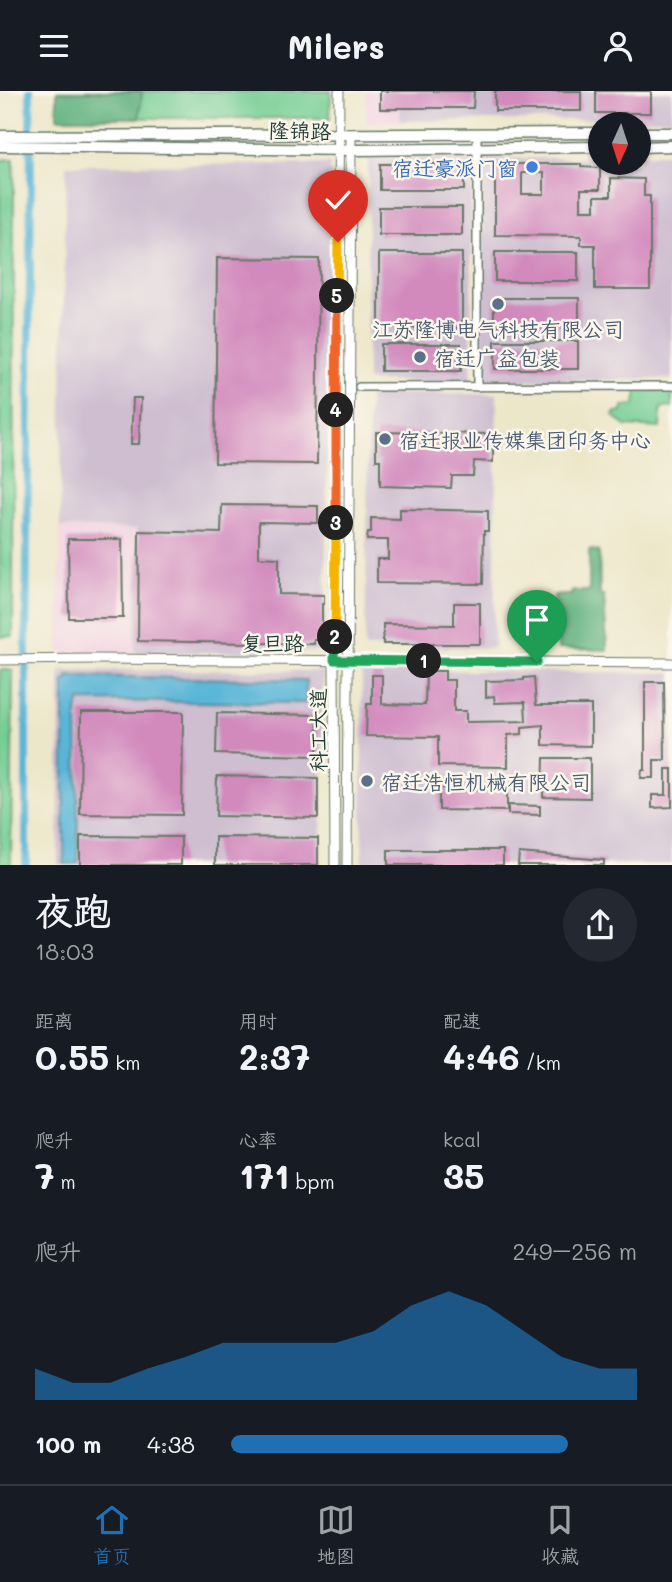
<!DOCTYPE html>
<html lang="zh">
<meta charset="utf-8">
<style>
:root{--surface:#171b24;--page:#242831;--text:#f1f3f6;--muted:#9ea1a6;--line:#363941;--accent:#1f6fb2}
body{margin:0;font-family:Mali,"LXGW WenKai TC",sans-serif;background:var(--page);color:var(--text);height:100vh;display:flex;flex-direction:column;font-size:26px;white-space:nowrap}
*{box-sizing:border-box;margin:0}
p{font-size:23px;color:var(--muted)}
.icon{flex:none;width:38px;height:38px;fill:none;stroke:currentColor;stroke-width:2;stroke-linecap:round;stroke-linejoin:round}
.map{position:relative;height:774px;overflow:hidden}
.panel{display:flex;flex-direction:column;background:var(--surface);flex:1}
.panel>*{flex:none}
.needle{width:46px;rotate:183deg}
.controls{position:absolute;left:588px;top:21px;display:grid;gap:14px}
.controls a{display:grid;place-items:center;width:63px;height:63px;border-radius:50%;background:var(--surface);box-shadow:0 2px 5px #0004;font-size:35px}
.pin{position:absolute;display:grid;place-items:center;width:60px;height:60px;color:#fff;margin:-72px -30px;border-radius:50% 50% 50% 0;rotate:-45deg;box-shadow:0 0 7px #0007}
.pin .icon{rotate:45deg}
.km{position:absolute;width:35px;height:35px;margin:-18px;border-radius:50%;background:#222;color:#fff;font-size:19px;line-height:35px;text-align:center}
.round{display:grid;place-items:center;flex:none;width:74px;height:74px;border-radius:37px;background:var(--page)}
.head{display:flex;align-items:center;justify-content:space-between;height:119px;padding:0 35px}
h1{font-size:38px;font-weight:800;line-height:52px}
.stats{display:grid;grid-template-columns:repeat(3,1fr);gap:10px;height:119px;padding:7px 35px}
.stats div{display:grid;align-content:center}
.stats b{font-size:35px;font-weight:800}
.stats small{font-size:19px;font-weight:400}
.stats p{font-size:19px}
.chart{height:196px;padding:14px 35px}
.chart p{display:flex;justify-content:space-between}
.chart svg{width:100%;height:126px;margin-top:7px;fill:var(--accent);opacity:.7}
ul{padding:0 35px;list-style:none;font-size:23px}
li{display:grid;grid-template-columns:112px 84px 1fr;align-items:center;height:52px}
li i{height:18px;border-radius:9px;background:var(--accent)}
header{display:flex;justify-content:space-between;align-items:center;height:91px;padding:0 35px;background:var(--surface);font-size:32px;font-weight:800}
.tabs{display:flex;justify-content:space-around;align-items:center;height:98px;border-top:2px solid var(--line);background:var(--surface);font-size:19px;color:var(--muted)}
.tabs a{display:grid;justify-items:center;gap:4px}
.tabs .current{color:var(--accent)}
.map>svg:first-child{display:block}
</style>
<header><svg class="icon" aria-label="menu" viewBox="0 0 24 24"><path d="M4 6h16M4 12h16M4 18h16"/></svg>Milers<svg class="icon" aria-label="person" viewBox="0 0 24 24"><circle cx="12" cy="8" r="4"/><path d="M4 21q1-7 8-7t8 7"/></svg></header>
<div class="map">
<svg width="672" height="774" viewBox="0 0 672 774">
<rect width="100%" height="100%" fill="#fbf7ec"/>
<filter id="ink" filterUnits="userSpaceOnUse"><feTurbulence type="fractalNoise" baseFrequency=".0143" numOctaves="2"/><feDisplacementMap in="SourceGraphic" scale="14" xChannelSelector="R" yChannelSelector="G"/><feConvolveMatrix kernelMatrix="1 2 1 2 8 2 1 2 1" color-interpolation-filters="sRGB"/></filter>
<filter id="wash" filterUnits="userSpaceOnUse"><feTurbulence type="fractalNoise" baseFrequency=".00686" numOctaves="4" result="noise"/><feDisplacementMap in="SourceGraphic" scale="28" xChannelSelector="R" yChannelSelector="G"/><feGaussianBlur stdDeviation="1.57" result="paint"/><feColorMatrix in="noise" values="0 0 0 0 0 0 0 0 0 0 0 0 0 0 0 0 0 1.4 0 .05"/><feComposite in="paint" operator="in"/></filter>
<g filter="url(#wash)">
<rect width="100%" height="100%" fill="#ede7ca"/>
<!-- built -->
<g fill="#f1d0e2">
<path d="M 366,0 L 400,0 L 400,30 L 366,31 Z"/>
<path d="M 60,436 L 137,438 L 135,562 L 59,561 Z"/>
</g>
<!-- industrial -->
<g fill="#cebed0">
<path d="M 400,0 L 672,0 L 672,28 L 400,30 Z"/>
<path d="M 589,63 L 600,63 L 600,72 L 639,72 L 639,63 L 672,63 L 672,288 L 482,290 L 482,69 L 486,67 L 588,67 Z"/>
<path d="M 368,67 L 472,67 L 471,291 L 367,290 Z"/>
<path d="M 330,73 L 325,560 L 135,562 L 137,438 L 60,436 L 66,74 Z"/>
<path d="M 369,303 L 497,303 L 494,557 L 365,557 Z"/>
<path d="M 60,579 L 323,580 L 321,773 L 58,774 Z"/>
<path d="M 362,579 L 672,582 L 672,773 L 362,773 Z"/>
</g>
<!-- green -->
<g fill="#73cd93" stroke="#498564" stroke-width="2">
<path d="M 142,0 L 331,0 L 330,27 L 139,27 Z"/>
<path d="M 14,68 L 13,545 L 0,546 L 0,69 Z"/>
<path d="M 637,299 L 672,299 L 672,316 L 661,317 L 660,337 L 626,335 L 613,325 L 615,321 L 621,322 L 624,315 L 635,314 Z"/>
<path d="M 0,579 L 13,579 L 11,773 L 0,773 Z"/>
</g>
<!-- forest -->
<g fill="#5eb07d" stroke="#3e7658" stroke-width="2">
<path d="M 57,0 L 142,0 L 139,27 L 57,27 Z"/>
<path d="M 589,459 L 599,460 L 600,505 L 604,505 L 607,559 L 558,558 L 554,504 L 571,504 L 572,500 L 589,500 Z"/>
</g>
<!-- water -->
<path fill="#58b5d7" stroke="#3c7986" stroke-width="2" d="M 68,585 L 306,589 L 306,612 L 80,610 L 78,615 L 77,623 L 78,773 L 64,773 L 64,590 L 68,589 Z"/>
<g fill="none" stroke-linecap="round" stroke-linejoin="round">
<!-- canal -->
<path stroke="#58b5d7" stroke-width="8" d="M 26,774 L 26,549 L 31,90 L 30,0"/>
</g>
<g id="blocks">
<!-- building -->
<g fill="#d28abd" fill-rule="evenodd">
<path d="M 380,0 L 474,0 L 473,17 L 397,17 L 397,18 L 380,18 Z"/>
<rect x="495" y="0" width="86" height="20"/>
<rect x="596" y="0" width="55" height="22"/>
<rect x="380" y="73" width="84" height="26"/>
<path d="M 495,73 L 581,73 L 581,76 L 600,77 L 600,98 L 581,98 L 581,119 L 595,119 L 595,105 L 611,105 L 611,87 L 644,88 L 644,105 L 650,105 L 650,198 L 595,198 L 595,154 L 581,154 L 581,145 L 495,144 ZM 522,82 L 544,82 L 544,103 L 522,103 Z"/>
<rect x="379" y="116" width="83" height="28"/>
<rect x="495" y="161" width="83" height="29"/>
<path d="M 379,162 L 462,162 L 462,237 L 379,236 Z"/>
<path d="M 217,167 L 319,168 L 317,373 L 215,372 Z"/>
<rect x="494" y="207" width="85" height="28"/>
<rect x="495" y="250" width="83" height="28"/>
<rect x="381" y="253" width="80" height="27"/>
<path d="M 133,307 L 141,307 L 139,353 L 131,353 Z"/>
<path d="M 376,341 L 493,343 L 493,371 L 474,370 L 473,385 L 452,385 L 451,397 L 380,395 L 380,369 L 376,369 Z"/>
<path d="M 222,414 L 318,415 L 318,432 L 259,431 L 259,466 L 279,467 L 279,503 L 324,504 L 324,513 L 322,513 L 322,549 L 314,549 L 314,553 L 138,550 L 139,440 L 221,442 Z"/>
<path d="M 400,418 L 488,420 L 488,440 L 484,440 L 483,493 L 377,492 L 377,468 L 388,468 L 388,449 L 367,449 L 368,441 L 371,441 L 371,427 L 400,428 Z"/>
<path d="M 68,448 L 122,448 L 123,527 L 69,527 Z"/>
<path d="M 454,512 L 480,512 L 480,553 L 383,553 L 383,533 L 454,534 Z"/>
<path d="M 426,580 L 445,580 L 445,589 L 454,589 L 454,620 L 466,620 L 466,631 L 526,630 L 525,611 L 495,612 L 494,605 L 486,606 L 486,590 L 524,589 L 524,587 L 534,586 L 536,614 L 591,614 L 591,655 L 543,654 L 543,634 L 522,636 L 522,643 L 508,644 L 508,676 L 438,675 L 438,646 L 366,645 L 367,613 L 372,613 L 372,584 L 382,584 L 382,613 L 425,614 Z"/>
<path d="M 645,591 L 664,591 L 665,669 L 654,669 L 654,687 L 641,687 L 642,679 L 645,679 Z"/>
<path d="M 81,621 L 183,621 L 182,724 L 80,723 Z"/>
<path d="M 217,622 L 318,624 L 317,665 L 216,663 Z"/>
<path d="M 544,667 L 590,667 L 590,707 L 543,706 Z"/>
<path d="M 666,678 L 672,678 L 672,716 L 652,717 L 652,704 L 666,704 Z"/>
<path d="M 217,685 L 318,687 L 318,727 L 216,725 Z"/>
<path d="M 439,697 L 507,698 L 507,720 L 439,719 Z"/>
<path d="M 508,714 L 540,715 L 540,724 L 508,723 Z"/>
<path d="M 80,745 L 181,746 L 181,774 L 80,774 Z"/>
<path d="M 215,746 L 318,747 L 318,774 L 215,774 Z"/>
<rect x="388" y="759" width="115" height="15"/>
<path d="M 519,762 L 604,769 L 604,774 L 518,774 Z"/>
</g>
</g>
</g>
<g filter="url(#ink)">
<use href="#blocks" fill-opacity="0" stroke="#677868" stroke-width="2"/>
<g fill="none" stroke-linecap="round" stroke-linejoin="round">
<defs>
<g id="minor">
<path d="M 359,296 L 672,295"/>
<path d="M 477,296 L 477,43"/>
</g>
<g id="tertiary">
<path d="M 0,569 L 94,568 L 672,572"/>
<path d="M 335,774 L 334,565 L 339,0"/>
<path d="M 347,774 L 351,44"/>
</g>
<g id="secondary">
<path d="M 639,42 L 672,42"/>
<path d="M 0,45 L 600,42"/>
<path d="M 0,55 L 357,59 L 600,56"/>
<path d="M 639,56 L 672,55"/>
</g>
</defs>
<!-- minor casing -->
<use href="#minor" stroke="#677868" stroke-width="10"/>
<!-- tertiary casing -->
<use href="#tertiary" stroke="#677868" stroke-width="11"/>
<!-- secondary casing -->
<use href="#secondary" stroke="#677868" stroke-width="13"/>
<!-- minor -->
<use href="#minor" stroke="#fff" stroke-width="7"/>
<!-- tertiary -->
<use href="#tertiary" stroke="#fff" stroke-width="9"/>
<!-- secondary -->
<use href="#secondary" stroke="#fff" stroke-width="10"/>
</g>
</g>
<g fill="none" stroke-linecap="round" stroke-linejoin="round" filter="url(#ink)">
<defs>
<path id="split-1" d="M 424,570 L 537,571"/>
<path id="split-2" d="M 335,546 L 334,569 L 424,570"/>
<path id="split-3" d="M 335,546 L 336,432"/>
<path id="split-4" d="M 336,432 L 336,319"/>
<path id="split-5" d="M 336,319 L 337,205"/>
<path id="split-6" d="M 337,205 L 338,151"/>
</defs>
<!-- split-1 casing -->
<use href="#split-1" stroke="#fff" stroke-width="14"/>
<!-- split-2 casing -->
<use href="#split-2" stroke="#fff" stroke-width="14"/>
<!-- split-3 casing -->
<use href="#split-3" stroke="#fff" stroke-width="14"/>
<!-- split-4 casing -->
<use href="#split-4" stroke="#fff" stroke-width="14"/>
<!-- split-5 casing -->
<use href="#split-5" stroke="#fff" stroke-width="14"/>
<!-- split-6 casing -->
<use href="#split-6" stroke="#fff" stroke-width="14"/>
<!-- split-1 -->
<use href="#split-1" stroke="#22a559" stroke-width="9"/>
<!-- split-2 -->
<use href="#split-2" stroke="#22a559" stroke-width="9"/>
<!-- split-3 -->
<use href="#split-3" stroke="#f5b400" stroke-width="9"/>
<!-- split-4 -->
<use href="#split-4" stroke="#f0652b" stroke-width="9"/>
<!-- split-5 -->
<use href="#split-5" stroke="#f0652b" stroke-width="9"/>
<!-- split-6 -->
<use href="#split-6" stroke="#f5b400" stroke-width="9"/>
</g>
<!-- markers -->
<circle fill="#3f7fe0" stroke="#fbf7ec" stroke-width="2.5" cx="532" cy="76" r="7"/>
<g fill="#5c6f8a" stroke="#fbf7ec" stroke-width="2.5">
<circle cx="498" cy="213" r="7"/>
<circle cx="420" cy="266" r="7"/>
<circle cx="385" cy="348" r="7"/>
<circle cx="367" cy="690" r="7"/>
</g>
<g text-anchor="middle" dominant-baseline="central" stroke-width="5" stroke-linejoin="round" paint-order="stroke">
<!-- street labels -->
<g font-size="21" fill="#1f3d34" stroke="#fbf7ec">
<text transform="translate(300 39) rotate(1)">隆锦路</text>
<text x="273" y="551">复旦路</text>
<text transform="translate(317 639) rotate(-90)">科工大道</text>
</g>
<!-- shop labels -->
<g font-size="21" fill="#366cbe" stroke="#fbf7ec" text-anchor="end">
<text x="518" y="76">宿迁豪派门窗</text>
</g>
<!-- service labels -->
<g font-size="21" fill="#4e5e75" stroke="#fbf7ec" text-anchor="start">
<text x="498" y="237" text-anchor="middle">江苏隆博电气科技有限公司</text>
<text x="434" y="266">宿迁广益包装</text>
<text x="399" y="348">宿迁报业传媒集团印务中心</text>
<text x="381" y="690">宿迁浩恒机械有限公司</text>
</g>
</g>
</svg>
<div class="controls">
<a><svg class="needle" viewBox="-14 -14 28 28"><path d="M0-13l5 13h-10z" fill="#e53935"/><path d="M0 13l5-13h-10z" fill="#9ea1a6"/></svg></a>
</div>
<div class="pin" style="left:537px;top:571px;background:#1e9e55"><svg class="icon" aria-label="arrive" viewBox="0 0 24 24"><path d="M6 21V4h12l-3 4 3 4H6"/></svg></div>
<div class="pin" style="left:338px;top:151px;background:#d93025"><svg class="icon" aria-label="check" viewBox="0 0 24 24"><path d="M5 12l5 5 9-10"/></svg></div>
<b class="km" style="left:424px;top:570px">1</b>
<b class="km" style="left:335px;top:546px">2</b>
<b class="km" style="left:336px;top:432px">3</b>
<b class="km" style="left:336px;top:319px">4</b>
<b class="km" style="left:337px;top:205px">5</b>
</div>
<section class="panel">
<div class="head"><div><h1>夜跑</h1><p>18:03</p></div><a class="round"><svg class="icon" aria-label="share" viewBox="0 0 24 24"><path d="M12 15V3M7 8l5-5 5 5M5 13v7h14v-7"/></svg></a></div>
<div class="stats">
<div><p>距离</p><b>0.55<small> km</small></b></div>
<div><p>用时</p><b>2:37</b></div>
<div><p>配速</p><b>4:46<small> /km</small></b></div>
</div>
<div class="stats">
<div><p>爬升</p><b>7<small> m</small></b></div>
<div><p>心率</p><b>171<small> bpm</small></b></div>
<div><p>kcal</p><b>35</b></div>
</div>
<div class="chart"><p><span>爬升</span>249–256 m</p>
<svg viewBox="0 0 160 44" preserveAspectRatio="none"><path d="M0 44V33L10 38L20 38L30 33L40 29L50 24L60 24L70 24L80 24L90 20L100 11L110 6L120 11L130 20L140 29L150 33L160 33V44z"/></svg>
</div>
<ul>
<li><b>100 m</b>4:38<i style="width:83%"></i></li>
</ul>
</section>
<nav class="tabs">
<a class="current"><svg class="icon" aria-label="home" viewBox="0 0 24 24"><path d="M3 11l9-7 9 7M6 9v11h12V9"/></svg>首页</a>
<a><svg class="icon" aria-label="map" viewBox="0 0 24 24"><path d="M3 6l6-2 6 2 6-2v14l-6 2-6-2-6 2zM9 4v14M15 6v14"/></svg>地图</a>
<a><svg class="icon" aria-label="saved" viewBox="0 0 24 24"><path d="M7 4h10v16l-5-4-5 4z"/></svg>收藏</a>
</nav>
